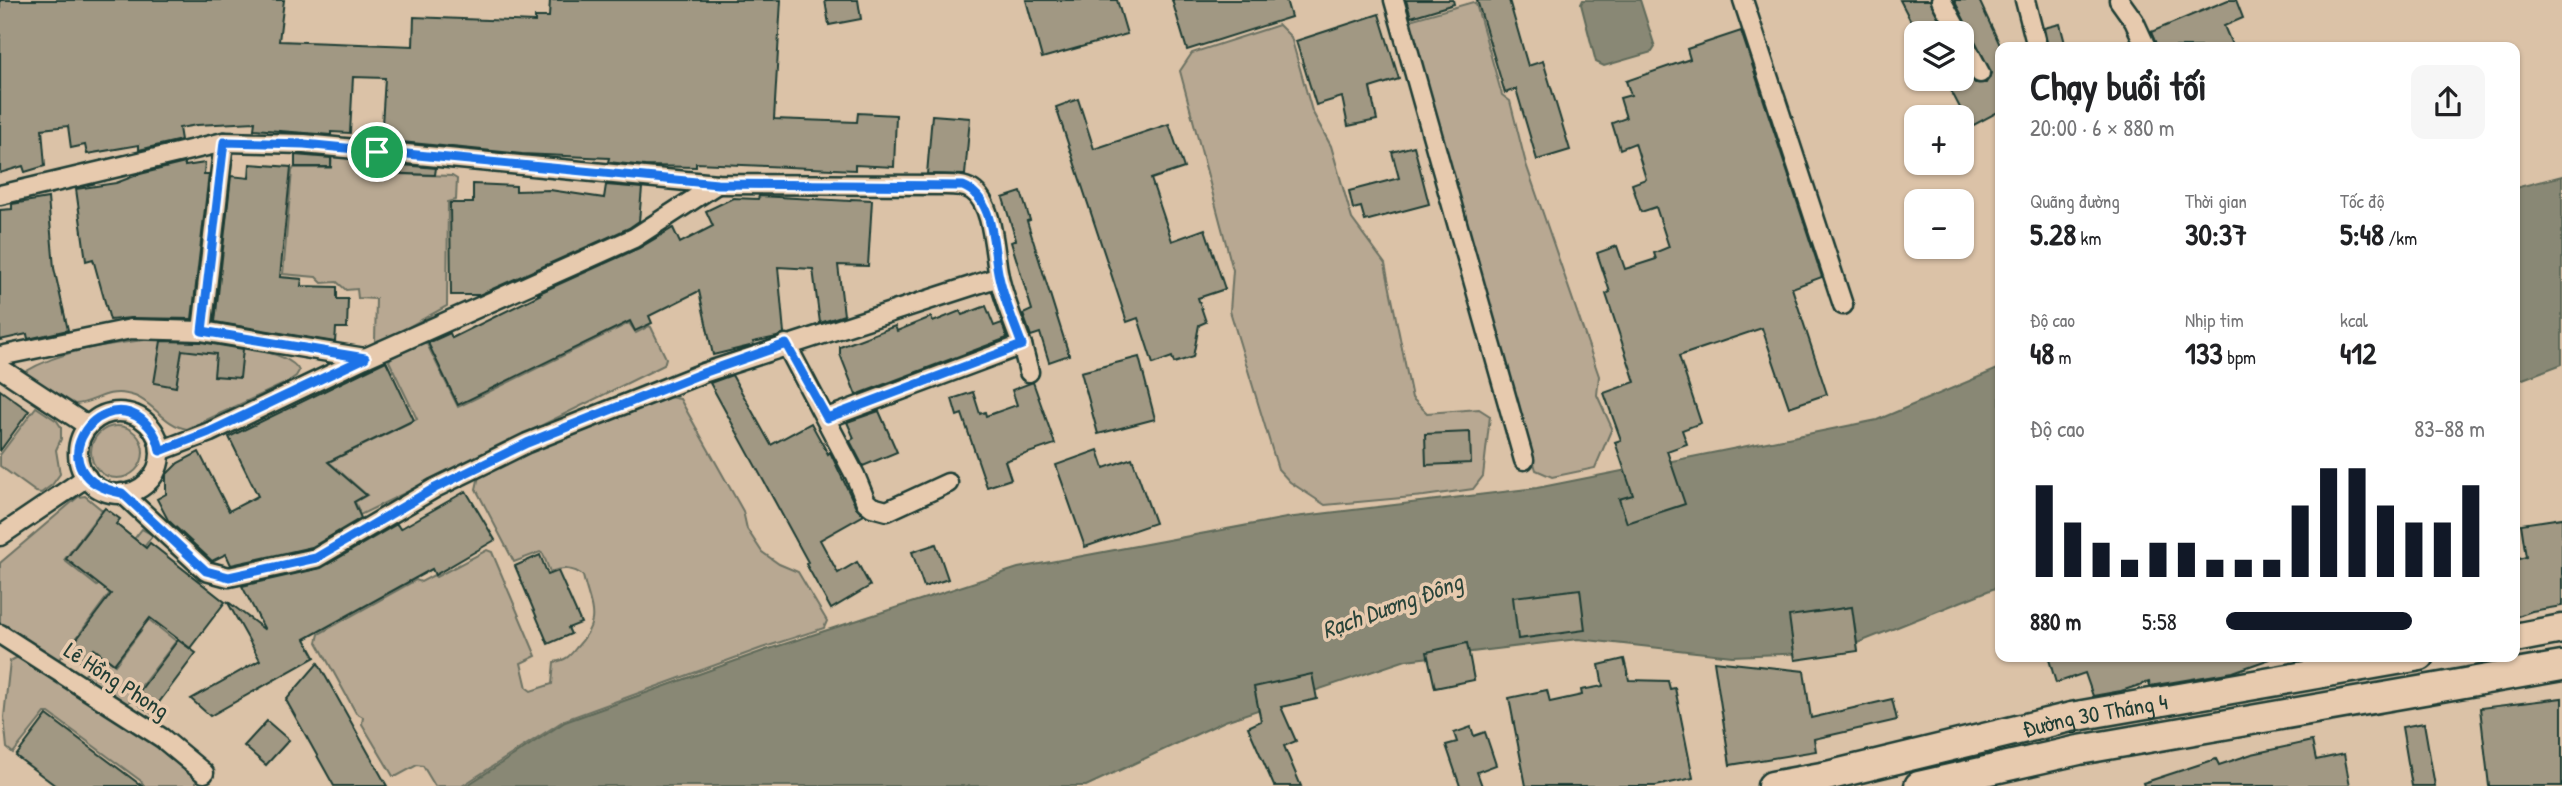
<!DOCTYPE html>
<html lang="vi">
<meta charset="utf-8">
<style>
:root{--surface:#fff;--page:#f6f6f6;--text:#202124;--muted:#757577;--accent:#111827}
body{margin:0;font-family:"Patrick Hand",sans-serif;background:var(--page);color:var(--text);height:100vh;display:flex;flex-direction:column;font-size:26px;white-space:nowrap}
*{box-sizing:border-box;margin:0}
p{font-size:23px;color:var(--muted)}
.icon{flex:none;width:38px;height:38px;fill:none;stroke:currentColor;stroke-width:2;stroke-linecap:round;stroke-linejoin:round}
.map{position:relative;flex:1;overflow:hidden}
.drawer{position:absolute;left:1995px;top:42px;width:525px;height:620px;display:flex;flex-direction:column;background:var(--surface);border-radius:14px;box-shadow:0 2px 5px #0004}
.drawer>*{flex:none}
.fabs{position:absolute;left:1904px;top:21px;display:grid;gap:14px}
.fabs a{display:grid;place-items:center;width:70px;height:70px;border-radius:14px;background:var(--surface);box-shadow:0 2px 5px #0004;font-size:35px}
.pin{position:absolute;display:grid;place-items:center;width:60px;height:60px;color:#fff;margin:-30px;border:4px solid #fff;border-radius:50%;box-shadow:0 2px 7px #0007}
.round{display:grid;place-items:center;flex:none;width:74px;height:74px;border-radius:14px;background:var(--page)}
.overview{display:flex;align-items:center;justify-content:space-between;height:119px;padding:0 35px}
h1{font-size:38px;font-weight:800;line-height:52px}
.figures{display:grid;grid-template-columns:repeat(3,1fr);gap:10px;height:119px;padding:7px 35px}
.figures div{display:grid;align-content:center}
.figures b{font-size:30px;font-weight:800}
.figures small{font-size:19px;font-weight:400}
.figures p{font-size:19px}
.chart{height:196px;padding:14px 35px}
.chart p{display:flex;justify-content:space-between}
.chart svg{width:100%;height:126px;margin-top:7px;stroke:var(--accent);stroke-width:6}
ul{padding:0 35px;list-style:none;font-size:23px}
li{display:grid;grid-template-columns:112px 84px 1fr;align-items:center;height:52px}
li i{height:18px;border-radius:9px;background:var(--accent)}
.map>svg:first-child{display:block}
</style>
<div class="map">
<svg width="2562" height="786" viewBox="0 0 2562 786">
<rect width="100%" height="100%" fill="#dbc2a7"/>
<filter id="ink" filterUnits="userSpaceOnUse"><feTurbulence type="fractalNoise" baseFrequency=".0143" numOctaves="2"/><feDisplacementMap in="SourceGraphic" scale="14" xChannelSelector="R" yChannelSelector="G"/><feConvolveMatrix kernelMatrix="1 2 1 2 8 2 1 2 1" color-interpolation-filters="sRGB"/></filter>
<g filter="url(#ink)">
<!-- green -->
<g fill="#b8a892" stroke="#6c7263" stroke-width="2">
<path d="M 1473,2 L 1476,4 L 1502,95 L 1510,101 L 1526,164 L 1599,376 L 1597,395 L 1612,428 L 1595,468 L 1552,477 L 1536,470 L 1452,184 L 1409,25 L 1413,19 Z"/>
<path d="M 1279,25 L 1291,37 L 1312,111 L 1331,146 L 1352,219 L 1385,264 L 1412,398 L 1427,413 L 1479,409 L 1490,416 L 1483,476 L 1473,489 L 1424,496 L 1325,505 L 1290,482 L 1278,469 L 1230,311 L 1233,270 L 1180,71 L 1192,53 Z"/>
<path d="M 332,155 L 368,159 L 369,173 L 452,176 L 457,179 L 456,200 L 448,202 L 447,306 L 385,340 L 375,341 L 376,299 L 358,298 L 357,289 L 346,290 L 337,282 L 322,283 L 316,277 L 283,274 L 292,171 L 294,168 L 331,168 Z"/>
<path d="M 629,323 L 636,333 L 649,326 L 651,327 L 666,358 L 664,365 L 356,517 L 355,515 L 359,511 L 355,502 L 367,495 L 329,462 L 417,419 L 389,361 L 391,358 L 424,342 L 427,344 L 458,407 Z"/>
<path d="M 153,339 C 180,339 289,345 299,371 L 296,376 L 286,383 L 187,429 C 162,425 152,398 127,394 C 105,389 93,404 75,404 L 23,373 C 63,349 108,344 153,339 Z"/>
<path d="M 663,396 L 680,399 L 743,511 L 747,529 L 762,552 L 779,564 L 798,572 L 827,621 L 824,628 L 762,648 L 565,720 L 462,786 L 435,786 L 423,766 L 417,765 L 397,776 L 393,776 L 362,724 L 363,717 L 356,713 L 317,642 L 319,634 L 416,580 L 421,582 L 434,575 L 436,577 L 487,550 L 492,552 L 536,656 L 521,663 L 527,688 L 531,691 L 552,684 L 554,662 C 566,660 569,657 576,648 C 602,620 591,609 583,576 C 574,567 560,568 550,572 L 543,554 L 540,552 L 514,562 L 476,489 L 479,476 L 538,446 Z"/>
<path d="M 36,407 L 57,421 L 61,427 L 61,439 L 56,450 L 60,474 L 52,485 L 41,493 L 36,492 L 0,466 L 0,455 Z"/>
<circle cx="117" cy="452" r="26"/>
<path d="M 85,496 L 102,510 L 64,560 L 97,586 L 142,529 L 153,535 L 63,656 L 54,662 L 0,625 L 0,563 L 78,497 Z"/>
<path d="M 143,615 L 176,641 L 126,706 L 85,679 L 84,676 L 90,668 L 84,662 L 95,650 L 115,665 L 143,628 Z"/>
<path d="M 20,656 L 144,737 L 196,778 L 196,786 L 144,786 L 141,781 L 49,713 L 45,713 L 13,753 L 7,748 L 4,717 L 10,661 Z"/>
</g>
<!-- water -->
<g fill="#898874" stroke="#5f6a5a" stroke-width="2">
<path d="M 1583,0 L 1640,0 L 1655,47 L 1652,52 L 1604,66 L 1596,62 L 1581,4 Z"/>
<path d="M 2562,176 L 2562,364 L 2515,382 L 2515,188 Z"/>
<path d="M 2000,368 L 2000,586 L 1835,652 L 1732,656 L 1578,639 L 1406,660 L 1225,721 L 1086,786 L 466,786 L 565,722 L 763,651 L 1018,568 L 1286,518 L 1537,488 L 1877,420 Z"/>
</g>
<!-- building -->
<g fill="#a19883" stroke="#1f3d34" stroke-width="2">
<path d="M 0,0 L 284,0 L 279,41 L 413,46 L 414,17 L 535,22 L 535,17 L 549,17 L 550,0 L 781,0 L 774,119 L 857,122 L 858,113 L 896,115 L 894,167 L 855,165 L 855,170 L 696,163 L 696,167 L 645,166 L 608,162 L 609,158 L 522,154 L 381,140 L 385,78 L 353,77 L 350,133 L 331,132 L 331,135 L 254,129 L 255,122 L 197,125 L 179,128 L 181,140 L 139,150 L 139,145 L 87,154 L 85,145 L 71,148 L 68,126 L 42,129 L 45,166 L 25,172 L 23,166 L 0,173 Z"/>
<path d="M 825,0 L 858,0 L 861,19 L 829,25 Z"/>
<path d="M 1026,0 L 1117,0 L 1127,34 L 1042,58 Z"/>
<path d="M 1172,0 L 1286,0 L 1291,17 L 1187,50 Z"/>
<path d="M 1406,0 L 1453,0 L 1454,4 L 1411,17 Z"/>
<path d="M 1477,0 L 1509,0 L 1528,66 L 1543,61 L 1570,150 L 1537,160 L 1516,89 L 1505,93 Z"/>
<path d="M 1900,0 L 1930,0 L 1946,33 L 1917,33 Z"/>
<path d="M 1954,0 L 1979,0 L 2000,45 L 2000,111 L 1970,127 L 1945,79 L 1962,79 L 1962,63 L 1975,83 L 1986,83 L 1991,73 Z"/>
<path d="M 2228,0 L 2236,0 L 2243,18 L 2224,26 L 2233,47 L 2157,47 L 2151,32 Z"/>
<path d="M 1379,14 L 1399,79 L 1370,88 L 1377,120 L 1348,126 L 1342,97 L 1316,105 L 1296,41 Z"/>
<path d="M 2060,24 L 2066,47 L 2048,47 L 2044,28 Z"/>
<path d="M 1741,31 L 1822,277 L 1792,288 L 1827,394 L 1789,407 L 1762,328 L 1679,356 L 1701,423 L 1682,430 L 1687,444 L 1667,451 L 1685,504 L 1627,523 L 1619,499 L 1633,495 L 1615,442 L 1621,440 L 1604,393 L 1635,382 L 1606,294 L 1610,292 L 1597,253 L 1617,246 L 1625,269 L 1656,259 L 1654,253 L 1669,247 L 1656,207 L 1641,212 L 1632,184 L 1646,179 L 1635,143 L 1620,149 L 1612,123 L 1626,118 L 1620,98 L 1631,95 L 1626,81 L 1690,59 L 1687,49 Z"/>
<path d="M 1078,99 L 1094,149 L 1169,124 L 1184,168 L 1151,179 L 1172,241 L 1205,229 L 1225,289 L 1198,298 L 1206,322 L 1199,325 L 1193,357 L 1174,363 L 1172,357 L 1153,364 L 1138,318 L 1127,322 L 1056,107 Z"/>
<path d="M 932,115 L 970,118 L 965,175 L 927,174 Z"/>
<path d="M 1414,146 L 1429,204 L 1365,221 L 1361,207 L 1353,209 L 1349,191 L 1399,178 L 1392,152 Z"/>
<path d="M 295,155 L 331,158 L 331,167 L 295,167 Z"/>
<path d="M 185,163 L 185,166 L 205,163 L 204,174 L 209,174 L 192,319 L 131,318 L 110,320 L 93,259 L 86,261 L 76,189 L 116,183 L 140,174 Z"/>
<path d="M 380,163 L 436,168 L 435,175 L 380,173 Z"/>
<path d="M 250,164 L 291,167 L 280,277 L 302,279 L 301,286 L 337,287 L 337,299 L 348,299 L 347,328 L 336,328 L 335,342 L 215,322 L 231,176 L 249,178 Z"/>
<path d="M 473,184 L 516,186 L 516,191 L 550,190 L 604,198 L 606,185 L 642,188 L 639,221 L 629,228 L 479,295 L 451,295 L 450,203 L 473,203 Z"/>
<path d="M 1021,192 L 1030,220 L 1027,221 L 1069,355 L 1049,362 L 1040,333 L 1031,336 L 1023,314 L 1032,310 L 1011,242 L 1016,240 L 1003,198 Z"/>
<path d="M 759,196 L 850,201 L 851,199 L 872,200 L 868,266 L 838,265 L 844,315 L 820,323 L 813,269 L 778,267 L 784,333 L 777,337 L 753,342 L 754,345 L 713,355 L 699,291 L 649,316 L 652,323 L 635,331 L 630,321 L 458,405 L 428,343 L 450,333 L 452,338 L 541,294 L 537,294 L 639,248 L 673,228 L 680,243 L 713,226 L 706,211 L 733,198 L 758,199 Z"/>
<path d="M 48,198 L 54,268 L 68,330 L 28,339 L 27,334 L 0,340 L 0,210 L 12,209 L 12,204 Z"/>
<path d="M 986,306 L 994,326 L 1002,323 L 1007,338 L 856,395 L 840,354 L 840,347 L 895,326 L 897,331 L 931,317 L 933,322 L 960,311 L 962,315 Z"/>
<path d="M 161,341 L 201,342 L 243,349 L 240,378 L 214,376 L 216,354 L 182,350 L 176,387 L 154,383 Z"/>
<path d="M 1139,357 L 1155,419 L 1098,434 L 1081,372 Z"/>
<path d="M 386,361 L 414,420 L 328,462 L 366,495 L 354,502 L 361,518 L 312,547 L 231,565 L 226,554 L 212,561 L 168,520 L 157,499 L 166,494 L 166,475 L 178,463 L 199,452 L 229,511 L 258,496 L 229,437 Z"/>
<path d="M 732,375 L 771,445 L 811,423 L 828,454 L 830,452 L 856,507 L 864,515 L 820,540 L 838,573 L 857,562 L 870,586 L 831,609 L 806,564 L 808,562 L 710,383 Z"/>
<path d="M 1033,382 L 1055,444 L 1005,461 L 1011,479 L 987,487 L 962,414 L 957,416 L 952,399 L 973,392 L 980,414 L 985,412 L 986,416 L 1017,405 L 1012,390 Z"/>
<path d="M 0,390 L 29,411 L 0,451 Z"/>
<path d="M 879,411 L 897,452 L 863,466 L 850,441 L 854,438 L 847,422 Z"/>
<path d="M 1470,432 L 1471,463 L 1426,465 L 1425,434 Z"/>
<path d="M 1098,450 L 1104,468 L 1132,458 L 1155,523 L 1085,547 L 1056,465 Z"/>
<path d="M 466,491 L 495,540 L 435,575 L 432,569 L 305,639 L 315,657 L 210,716 L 191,699 L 260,660 L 227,601 L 265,630 L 242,586 L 321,568 L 397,524 L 400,529 Z"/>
<path d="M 105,508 L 120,519 L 116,524 L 146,548 L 150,543 L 225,602 L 190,648 L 150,618 L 114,664 L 94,649 L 83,663 L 67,652 L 111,594 L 66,559 Z"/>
<path d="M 2562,518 L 2562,606 L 2532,611 L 2515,617 L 2515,560 L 2526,557 L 2521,524 Z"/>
<path d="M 936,544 L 948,579 L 924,587 L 912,552 Z"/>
<path d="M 540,555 L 548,575 L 558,571 L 581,623 L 568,628 L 571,634 L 548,644 L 515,566 Z"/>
<path d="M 1580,589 L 1585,630 L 1518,639 L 1513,597 Z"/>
<path d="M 1852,607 L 1858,651 L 1795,660 L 1789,616 Z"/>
<path d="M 178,640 L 196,653 L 151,713 L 133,700 Z"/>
<path d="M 1467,643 L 1474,680 L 1435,688 L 1427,652 Z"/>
<path d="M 2048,656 L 2270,656 L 2270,659 L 2233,672 L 2150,686 L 2149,682 L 2121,691 L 2093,696 L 2085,673 L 2056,683 Z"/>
<path d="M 1624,659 L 1629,680 L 1668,681 L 1670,689 L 1675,688 L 1693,778 L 1656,786 L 1526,786 L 1509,698 L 1547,690 L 1550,702 L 1582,695 L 1581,690 L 1603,686 L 1599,665 Z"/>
<path d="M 1714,661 L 1804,671 L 1811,718 L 1892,699 L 1897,720 L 1814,739 L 1816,751 L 1730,765 Z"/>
<path d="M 318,663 L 360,738 L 387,786 L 334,786 L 286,700 Z"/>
<path d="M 1312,674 L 1317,699 L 1281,707 L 1296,741 L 1284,746 L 1301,786 L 1274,786 L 1248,727 L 1261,721 L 1254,687 Z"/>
<path d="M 2562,698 L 2562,786 L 2489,786 L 2480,708 Z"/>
<path d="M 47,715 L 142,786 L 56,786 L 16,756 Z"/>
<path d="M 267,721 L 289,740 L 266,765 L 244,746 Z"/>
<path d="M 2424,723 L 2435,786 L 2412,786 L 2402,727 Z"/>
<path d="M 1471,727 L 1474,736 L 1485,732 L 1496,765 L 1477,772 L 1482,786 L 1460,786 L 1446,745 L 1457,742 L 1454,733 Z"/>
<path d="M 2312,741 L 2316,760 L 2344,754 L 2350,786 L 2144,786 L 2143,783 L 2216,759 L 2219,765 L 2252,754 Z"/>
</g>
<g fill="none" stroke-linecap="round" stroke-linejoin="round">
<defs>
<g id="minor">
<path d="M 1394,0 L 1524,460"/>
<path d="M 1743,0 L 1843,305"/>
<path d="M 1941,0 L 1959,33"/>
<path d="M 2025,0 L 2037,47"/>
<path d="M 2119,0 L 2134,21 L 2146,47"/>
<path d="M 1962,39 L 1980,73"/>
<path d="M 0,195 L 224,142 L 304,144 L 717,184 L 945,185 C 954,185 964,185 972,190 C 994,204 994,254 999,277 C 1004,300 1014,323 1022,345 L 827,418"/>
<path d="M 202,331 L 224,142"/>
<path d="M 786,344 L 855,475 L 866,502 L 872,507 L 887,511 L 948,483"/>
<path d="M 1022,345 L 1029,372"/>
<path d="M 0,356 L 131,329 L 202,331 L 365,358"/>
<path d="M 0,368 L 88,426"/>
<circle cx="119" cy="453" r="41"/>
<path d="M 160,451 L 210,432 L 365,358 L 634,238 L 717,184"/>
<path d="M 122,493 L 206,571 L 229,577 L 316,558 L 435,488 L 527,443 L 703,373 L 999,277"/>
<path d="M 0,536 L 87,477"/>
<path d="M 0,634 L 162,738 L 204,773"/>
</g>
<g id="primary">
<path d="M 2515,638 L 2562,629"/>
<path id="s1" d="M 1772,786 L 1827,776 L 2071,717 L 2420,656"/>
<path d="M 1919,786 L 2079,750 L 2562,666"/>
</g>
</defs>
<!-- minor casing -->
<use href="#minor" stroke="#1f3d34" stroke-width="23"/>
<!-- primary casing -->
<use href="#primary" stroke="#1f3d34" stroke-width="33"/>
<!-- minor -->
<use href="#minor" stroke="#e7caae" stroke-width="18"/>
<!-- primary -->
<use href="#primary" stroke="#e7caae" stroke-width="28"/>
</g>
</g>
<g fill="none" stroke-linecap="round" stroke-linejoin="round" filter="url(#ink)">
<defs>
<path id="route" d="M 224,142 L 304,144 L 717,184 L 963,186 C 996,199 992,248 999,277 C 1004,300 1014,323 1022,345 L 827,418 L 786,344 L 703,373 L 527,443 L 435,488 L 316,558 L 229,577 L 206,571 L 122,493 C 36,477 94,385 141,419 C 152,428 158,437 160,451 L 209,432 L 365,358 L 202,331 Z"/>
</defs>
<!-- route casing -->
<use href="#route" stroke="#fff" stroke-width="14"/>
<!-- route -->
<use href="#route" stroke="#1a73e8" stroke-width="9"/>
</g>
<g text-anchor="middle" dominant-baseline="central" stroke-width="7" stroke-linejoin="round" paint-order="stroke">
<!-- street labels -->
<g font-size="23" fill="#1f3d34" stroke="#e7caae">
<text transform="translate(117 680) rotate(33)">Lê Hồng Phong</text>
<text stroke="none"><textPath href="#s1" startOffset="331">Đường 30 Tháng 4</textPath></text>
</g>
<!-- water labels -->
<g font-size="24" font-style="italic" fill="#2a443a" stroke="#e7caae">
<text transform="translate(1392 605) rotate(-20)">Rạch Dương Đông</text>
</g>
</g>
</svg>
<div class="fabs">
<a><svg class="icon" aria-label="layers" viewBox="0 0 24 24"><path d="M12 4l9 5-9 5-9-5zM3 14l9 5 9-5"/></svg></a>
<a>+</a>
<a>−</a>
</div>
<div class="pin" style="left:377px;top:152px;background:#1e9e55"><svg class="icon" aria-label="arrive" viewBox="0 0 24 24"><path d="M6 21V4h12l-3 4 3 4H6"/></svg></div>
<section class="drawer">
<div class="overview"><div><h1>Chạy buổi tối</h1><p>20:00 · 6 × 880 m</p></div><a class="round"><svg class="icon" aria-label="share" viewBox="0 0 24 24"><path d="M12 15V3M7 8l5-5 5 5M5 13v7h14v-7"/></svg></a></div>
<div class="figures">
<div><p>Quãng đường</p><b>5.28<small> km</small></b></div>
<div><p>Thời gian</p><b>30:37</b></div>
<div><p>Tốc độ</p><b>5:48<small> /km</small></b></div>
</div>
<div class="figures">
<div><p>Độ cao</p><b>48<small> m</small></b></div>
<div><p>Nhịp tim</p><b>133<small> bpm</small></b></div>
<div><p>kcal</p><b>412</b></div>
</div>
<div class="chart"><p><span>Độ cao</span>83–88 m</p>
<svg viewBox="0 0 160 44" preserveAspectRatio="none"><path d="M5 44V12M15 44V25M25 44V32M35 44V38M45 44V32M55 44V32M65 44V38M75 44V38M85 44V38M95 44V19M105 44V6M115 44V6M125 44V19M135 44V25M145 44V25M155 44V12"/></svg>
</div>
<ul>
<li><b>880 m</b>5:58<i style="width:72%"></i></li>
</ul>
</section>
</div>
